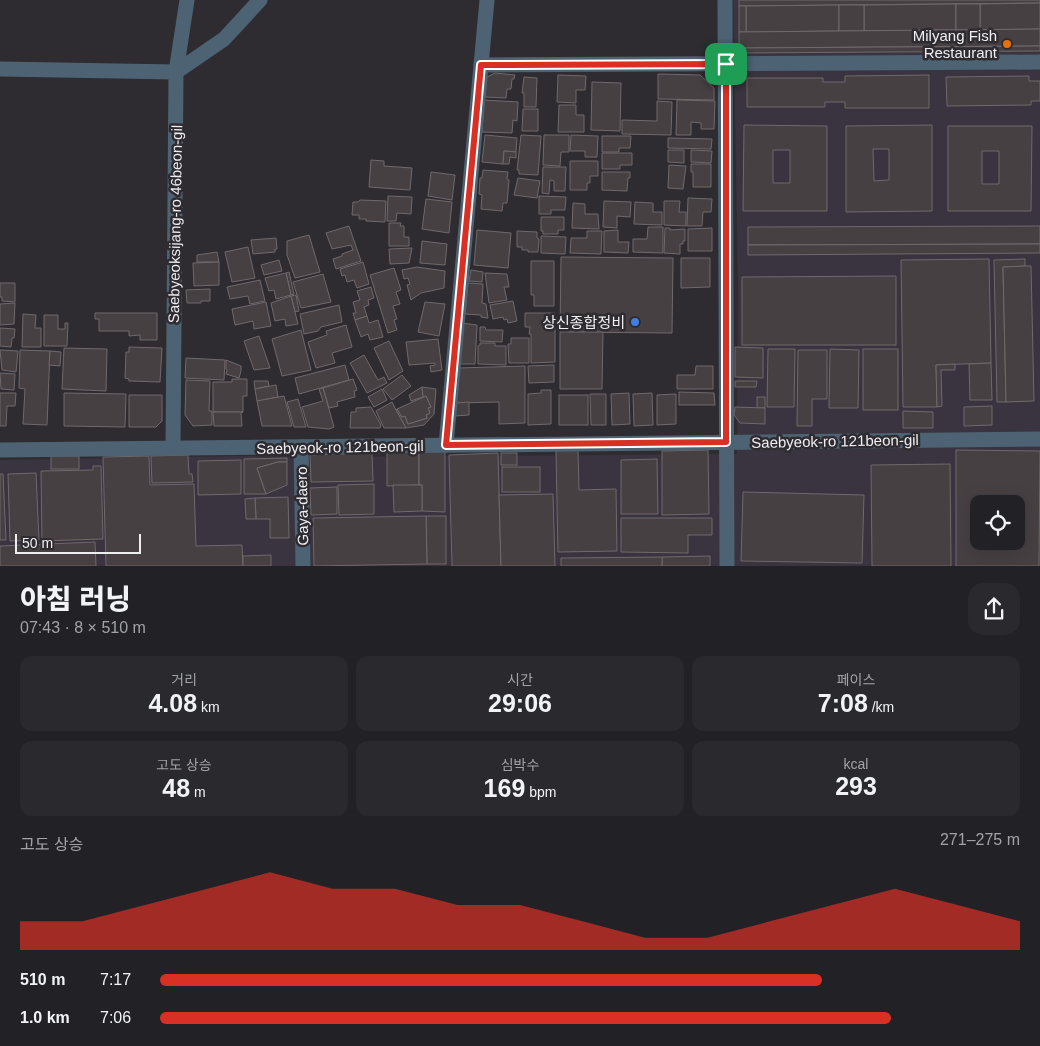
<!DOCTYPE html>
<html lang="ko">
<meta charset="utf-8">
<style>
:root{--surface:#222125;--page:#2a292d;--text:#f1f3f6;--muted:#a2a3a7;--line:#3f3e42;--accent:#d93025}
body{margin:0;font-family:Arial,"Noto Sans KR",sans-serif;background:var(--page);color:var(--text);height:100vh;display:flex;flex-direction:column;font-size:19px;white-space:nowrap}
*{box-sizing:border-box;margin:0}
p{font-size:16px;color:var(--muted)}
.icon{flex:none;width:28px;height:28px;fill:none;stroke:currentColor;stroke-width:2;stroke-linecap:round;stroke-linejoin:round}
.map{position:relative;height:566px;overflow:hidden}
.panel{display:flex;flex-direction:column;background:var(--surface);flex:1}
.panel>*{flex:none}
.fabs{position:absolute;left:970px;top:495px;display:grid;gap:10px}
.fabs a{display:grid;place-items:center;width:55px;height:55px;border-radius:10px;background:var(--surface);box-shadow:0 5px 20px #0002,0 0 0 1px var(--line);font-size:25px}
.scale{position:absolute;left:15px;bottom:12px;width:126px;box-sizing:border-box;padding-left:5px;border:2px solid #eeedf0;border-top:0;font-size:14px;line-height:18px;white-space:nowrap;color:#eeedf0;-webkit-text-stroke:4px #2e2c31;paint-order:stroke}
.pin{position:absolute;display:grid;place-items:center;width:42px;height:42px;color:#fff;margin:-21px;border-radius:10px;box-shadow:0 2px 8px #0006}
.round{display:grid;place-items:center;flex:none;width:52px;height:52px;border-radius:15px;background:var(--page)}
.headline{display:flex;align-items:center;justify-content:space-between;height:85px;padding:0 20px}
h1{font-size:28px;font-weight:800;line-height:38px}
.figures{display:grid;grid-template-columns:repeat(3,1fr);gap:8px;height:85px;padding:5px 20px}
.figures div{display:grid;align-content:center;border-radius:12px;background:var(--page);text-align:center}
.figures b{font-size:25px;font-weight:800}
.figures small{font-size:14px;font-weight:400}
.figures p{font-size:14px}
.chart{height:140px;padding:10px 20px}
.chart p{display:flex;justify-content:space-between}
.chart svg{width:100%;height:90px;margin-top:5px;fill:var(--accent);opacity:.7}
ul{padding:0 20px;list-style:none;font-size:16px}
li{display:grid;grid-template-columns:80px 60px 1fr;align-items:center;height:38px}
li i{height:12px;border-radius:6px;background:var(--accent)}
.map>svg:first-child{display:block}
</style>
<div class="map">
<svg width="1040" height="566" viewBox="0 0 1040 566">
<rect width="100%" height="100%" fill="#2e2c31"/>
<!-- built -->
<path fill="#39343f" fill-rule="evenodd" d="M 733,0 L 1040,0 L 1040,566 L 0,566 L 0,460 L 248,456 L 315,457 L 737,454 L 738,285 ZM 979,504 L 1016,504 L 1016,541 L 979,541 Z"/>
<!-- building -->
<g fill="#464043" stroke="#70696c" fill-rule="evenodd">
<path d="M 739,0 L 1040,0 L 1040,3 L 739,6 Z"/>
<path d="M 1040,3 L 1040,29 L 980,30 L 980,4 Z"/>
<path d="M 956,4 L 956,30 L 864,31 L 864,5 Z"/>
<rect x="956" y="4" width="24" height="26"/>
<path d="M 839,5 L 839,31 L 746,32 L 746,6 Z"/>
<rect x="839" y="5" width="25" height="26"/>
<rect x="739" y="6" width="7" height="26"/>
<path d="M 1040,29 L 1040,46 L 739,48 L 739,32 Z"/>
<path d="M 1040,46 L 1040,51 L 739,53 L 739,48 Z"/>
<path d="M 495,73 L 515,75 L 514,79 L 512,79 L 511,89 L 507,89 L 506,98 L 485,97 L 487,77 Z"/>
<path d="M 658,74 L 700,75 L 714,88 L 714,100 L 658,99 Z"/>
<path d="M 558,75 L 586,76 L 585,90 L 576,90 L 576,103 L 557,102 Z"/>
<path d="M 929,75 L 929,108 L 845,108 L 845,102 L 825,102 L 825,107 L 747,107 L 747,78 L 823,78 L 823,82 L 845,82 L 845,76 Z"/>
<path d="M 1029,76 L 1029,81 L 1040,81 L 1040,101 L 1031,101 L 1031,105 L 947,106 L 946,77 Z"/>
<path d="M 524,77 L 537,78 L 536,107 L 524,107 L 524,93 L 522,93 Z"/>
<path d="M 592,82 L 621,83 L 620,131 L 591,130 Z"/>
<path d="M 484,100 L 518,102 L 517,121 L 513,120 L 512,133 L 482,132 Z"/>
<path d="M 677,100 L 715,101 L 714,129 L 701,129 L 701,123 L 691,122 L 691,135 L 676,135 Z"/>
<path d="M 657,101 L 672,102 L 671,135 L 622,134 L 622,120 L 657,121 Z"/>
<path d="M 559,105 L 576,105 L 576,115 L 584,115 L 584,132 L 558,132 Z"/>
<path d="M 523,109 L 538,109 L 538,131 L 522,131 Z"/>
<path d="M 744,125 L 827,126 L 827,211 L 743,211 ZM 773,150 L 790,150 L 790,183 L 773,183 Z"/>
<path d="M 932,125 L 932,211 L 846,212 L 846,126 ZM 873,149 L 889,149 L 889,180 L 874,181 Z"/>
<path d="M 948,126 L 1032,126 L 1031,211 L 948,211 ZM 982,151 L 999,151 L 999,184 L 982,184 Z"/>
<path d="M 485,135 L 517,138 L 516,152 L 504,151 L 503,164 L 482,162 Z"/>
<path d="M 521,135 L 541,136 L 538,175 L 519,174 L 519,170 L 517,170 Z"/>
<path d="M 544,135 L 569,135 L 569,152 L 561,152 L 560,166 L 543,165 Z"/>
<path d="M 571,135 L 598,136 L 597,157 L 585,157 L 585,151 L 570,151 Z"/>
<path d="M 602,136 L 631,136 L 630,148 L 619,148 L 619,152 L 602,152 Z"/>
<path d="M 668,138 L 712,139 L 711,149 L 668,148 Z"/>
<path d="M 668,150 L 684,150 L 684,163 L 668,162 Z"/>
<path d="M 691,150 L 712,151 L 711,163 L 691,162 Z"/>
<path d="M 504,151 L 516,152 L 516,158 L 510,157 L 509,164 L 503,164 Z"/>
<path d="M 602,153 L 632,153 L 632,165 L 620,165 L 620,169 L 602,169 Z"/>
<path d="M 371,160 L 384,161 L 384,166 L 412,168 L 410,190 L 369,187 Z"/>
<path d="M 570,161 L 598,161 L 598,176 L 590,176 L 590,183 L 587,183 L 587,190 L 570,190 Z"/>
<path d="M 691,164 L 711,164 L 711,187 L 693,187 L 693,172 L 691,172 Z"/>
<path d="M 669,165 L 686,166 L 683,189 L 668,188 Z"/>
<path d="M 543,167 L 566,167 L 565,191 L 554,191 L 554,181 L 550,180 L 549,194 L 542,193 Z"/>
<path d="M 483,170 L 508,172 L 507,179 L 509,180 L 507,203 L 503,203 L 502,211 L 481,209 L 482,195 L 479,194 L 480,178 L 482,178 Z"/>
<path d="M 431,172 L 455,175 L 452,200 L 428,196 Z"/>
<path d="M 602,172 L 630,172 L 630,178 L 628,178 L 627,191 L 602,190 Z"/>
<path d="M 518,178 L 540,181 L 537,198 L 514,195 Z"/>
<path d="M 388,196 L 412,197 L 411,214 L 397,213 L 396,221 L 387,221 Z"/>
<path d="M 539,196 L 566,197 L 565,210 L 551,210 L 551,214 L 539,214 Z"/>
<path d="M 688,198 L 712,199 L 711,212 L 703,212 L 702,226 L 687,226 Z"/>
<path d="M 426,199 L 452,202 L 449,233 L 422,229 Z"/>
<path d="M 360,200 L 386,201 L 385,222 L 366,221 L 366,219 L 359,219 L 359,215 L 352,215 L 353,202 L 358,202 Z"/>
<path d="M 604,201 L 631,202 L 630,217 L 617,216 L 617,228 L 603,227 Z"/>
<path d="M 664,201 L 680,201 L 679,212 L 686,212 L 686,226 L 664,225 Z"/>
<path d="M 635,202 L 653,203 L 653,212 L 662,212 L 662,225 L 634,224 Z"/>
<path d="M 573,203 L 585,204 L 585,214 L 598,214 L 599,229 L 572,228 Z"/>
<path d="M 541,217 L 564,217 L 564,230 L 558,230 L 558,234 L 543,234 L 543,231 L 541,231 Z"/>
<path d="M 389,223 L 401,223 L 400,226 L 404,226 L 404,237 L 409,237 L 409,246 L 389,246 Z"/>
<path d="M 349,226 L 361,261 L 336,269 L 333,259 L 342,256 L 342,254 L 353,250 L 351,245 L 332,249 L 326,233 Z"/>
<path d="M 1040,226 L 1040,244 L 748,245 L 748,227 Z"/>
<path d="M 648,227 L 663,227 L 663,253 L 633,252 L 633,239 L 647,239 Z"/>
<path d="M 665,228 L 670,228 L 670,230 L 685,229 L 685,241 L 683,241 L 683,244 L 680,244 L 680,254 L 664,253 Z"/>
<path d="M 712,228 L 712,251 L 688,251 L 688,229 Z"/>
<path d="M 477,230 L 511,233 L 508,268 L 474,265 Z"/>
<path d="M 618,230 L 618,242 L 629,242 L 628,253 L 604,252 L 604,231 Z"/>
<path d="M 517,231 L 537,232 L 537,238 L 539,239 L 538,252 L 528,252 L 528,250 L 522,250 L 522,247 L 517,247 Z"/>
<path d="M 587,231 L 602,231 L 601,254 L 570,253 L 571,238 L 587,238 Z"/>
<path d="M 309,235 L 320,272 L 295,278 L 287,255 L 287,241 Z"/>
<path d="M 541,236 L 566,237 L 565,254 L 541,253 Z"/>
<path d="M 276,238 L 277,249 L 275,249 L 275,252 L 253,254 L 251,240 Z"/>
<path d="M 422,241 L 447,244 L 445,265 L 420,263 Z"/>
<path d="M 1040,244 L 1040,253 L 748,255 L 748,245 Z"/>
<path d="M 248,247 L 255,278 L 232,282 L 225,252 Z"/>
<path d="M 412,248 L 409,263 L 390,264 L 389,249 Z"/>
<path d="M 217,252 L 219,262 L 197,262 L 197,255 Z"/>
<path d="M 561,257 L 673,258 L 672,333 L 560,332 Z"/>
<path d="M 681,258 L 710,258 L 710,287 L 681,288 Z"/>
<path d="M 989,259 L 991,363 L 936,365 L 937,407 L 903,407 L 901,260 Z"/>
<path d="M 1025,259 L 1025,266 L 1003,267 L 1006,402 L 997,402 L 994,260 Z"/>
<path d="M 279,260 L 282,271 L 264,275 L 261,265 Z"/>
<path d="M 531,261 L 554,261 L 554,306 L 534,306 L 534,295 L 531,295 Z"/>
<path d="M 219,262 L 219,285 L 194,286 L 193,263 Z"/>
<path d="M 363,262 L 369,284 L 357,288 L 354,280 L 347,282 L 345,275 L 342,276 L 340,269 Z"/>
<path d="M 1025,266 L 1031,266 L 1034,401 L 1006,402 L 1003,267 Z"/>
<path d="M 417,267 L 445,271 L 444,288 L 421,293 L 411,300 L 407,285 L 410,284 L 408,278 L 404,279 L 402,270 Z"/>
<path d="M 394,268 L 401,290 L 396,292 L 400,304 L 393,306 L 397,319 L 394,320 L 397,330 L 388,333 L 370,275 Z"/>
<path d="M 471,270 L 483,272 L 482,282 L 469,281 Z"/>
<path d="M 289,272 L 294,294 L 291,295 L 286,273 Z"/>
<path d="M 286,273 L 291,295 L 276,299 L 274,290 L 269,291 L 265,278 Z"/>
<path d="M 485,273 L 507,274 L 509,287 L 504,287 L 507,300 L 489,303 Z"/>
<path d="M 323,274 L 331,302 L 301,308 L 293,282 Z"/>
<path d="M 896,276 L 896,345 L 742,345 L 742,277 Z"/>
<path d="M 260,280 L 265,301 L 250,304 L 248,296 L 230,299 L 227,287 Z"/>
<path d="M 0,283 L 15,283 L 15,302 L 2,301 L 2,297 L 0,297 Z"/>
<path d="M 468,283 L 483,284 L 482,303 L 486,304 L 488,318 L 481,317 L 481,315 L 465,314 Z"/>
<path d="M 371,287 L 374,298 L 368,300 L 369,305 L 364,307 L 367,316 L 355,320 L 353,313 L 356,313 L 353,302 L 360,300 L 357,291 Z"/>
<path d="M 210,289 L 210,301 L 201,301 L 201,303 L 187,303 L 186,290 Z"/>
<path d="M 296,295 L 299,311 L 295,312 L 291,296 Z"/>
<path d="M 291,296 L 298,324 L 286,326 L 285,319 L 275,321 L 271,303 Z"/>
<path d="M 513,301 L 517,321 L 508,323 L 507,319 L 504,320 L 503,317 L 493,319 L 490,305 Z"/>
<path d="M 266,302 L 271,326 L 254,329 L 253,321 L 235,325 L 232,309 Z"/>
<path d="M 425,302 L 445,304 L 439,336 L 418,332 Z"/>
<path d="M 15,303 L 14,324 L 0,325 L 0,304 Z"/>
<path d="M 339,305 L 342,322 L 321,327 L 318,331 L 304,334 L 300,314 Z"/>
<path d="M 95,313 L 157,313 L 157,340 L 140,340 L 140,335 L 129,336 L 129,331 L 99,331 L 99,319 L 95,319 Z"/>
<path d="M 525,313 L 555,313 L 555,362 L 531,363 L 531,334 L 529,334 L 530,327 L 525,327 Z"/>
<path d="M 23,314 L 36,315 L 35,328 L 41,328 L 41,347 L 22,347 Z"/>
<path d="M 44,315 L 58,315 L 58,329 L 65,329 L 65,323 L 68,323 L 67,346 L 44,346 Z"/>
<path d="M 367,316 L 369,323 L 378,320 L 383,337 L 370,340 L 368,334 L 361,337 L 355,320 Z"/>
<path d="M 461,323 L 477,325 L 475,364 L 459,364 Z"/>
<path d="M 346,325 L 352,347 L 332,353 L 335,363 L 316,368 L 308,342 L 327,335 L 326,331 Z"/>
<path d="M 480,327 L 485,327 L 486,330 L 503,330 L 502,342 L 480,341 Z"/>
<path d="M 0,328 L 15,329 L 14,338 L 12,338 L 11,347 L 0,346 Z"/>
<path d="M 301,330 L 311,370 L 282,376 L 272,339 Z"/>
<path d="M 560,332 L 603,332 L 602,389 L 560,389 Z"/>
<path d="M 259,336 L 270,368 L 254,370 L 244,341 Z"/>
<path d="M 511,338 L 529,338 L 529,363 L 509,363 L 508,344 L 511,344 Z"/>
<path d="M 438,339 L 442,370 L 431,372 L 430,366 L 435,365 L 435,363 L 409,365 L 406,342 Z"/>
<path d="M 389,341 L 403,371 L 389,380 L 374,348 Z"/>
<path d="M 480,343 L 495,343 L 495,346 L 506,346 L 506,365 L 478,364 L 478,346 L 480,345 Z"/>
<path d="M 129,347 L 162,348 L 160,382 L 129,381 L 129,379 L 125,378 L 126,352 L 129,352 Z"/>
<path d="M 735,347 L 763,348 L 763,378 L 735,377 Z"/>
<path d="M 64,348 L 107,349 L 106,391 L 62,389 Z"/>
<path d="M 768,349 L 795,349 L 794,407 L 767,407 Z"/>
<path d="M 830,349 L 859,350 L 858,408 L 829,408 Z"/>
<rect x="863" y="349" width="35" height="61"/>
<path d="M 0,350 L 18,351 L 16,372 L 2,370 Z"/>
<path d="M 20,350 L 50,351 L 47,425 L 23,424 L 25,389 L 19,388 Z"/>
<path d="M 798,350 L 827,350 L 827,399 L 812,399 L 812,426 L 797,426 Z"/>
<path d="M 50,351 L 61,352 L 60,366 L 49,365 Z"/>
<path d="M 364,355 L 378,380 L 384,377 L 387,383 L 367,393 L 350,363 Z"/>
<path d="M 186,358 L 225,360 L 224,380 L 185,378 Z"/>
<path d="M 226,360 L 241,366 L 241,371 L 239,378 L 226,374 L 227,370 L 226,369 Z"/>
<path d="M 991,363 L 992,400 L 970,400 L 969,364 Z"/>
<path d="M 955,364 L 955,370 L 941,370 L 942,406 L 937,407 L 936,365 Z"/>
<path d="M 345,365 L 349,380 L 299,394 L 295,378 Z"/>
<path d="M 554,365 L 554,382 L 529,383 L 528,366 Z"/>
<path d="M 525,366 L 525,423 L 499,424 L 499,402 L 456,403 L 458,368 Z"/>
<path d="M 696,366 L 713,366 L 713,389 L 677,389 L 677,375 L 695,375 Z"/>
<path d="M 0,373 L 15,374 L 14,390 L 1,389 Z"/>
<path d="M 402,375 L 411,386 L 392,400 L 383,389 Z"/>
<path d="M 232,379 L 247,379 L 247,396 L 243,396 L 243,412 L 213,412 L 213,382 L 232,382 Z"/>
<path d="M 353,379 L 357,390 L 354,391 L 355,397 L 337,402 L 338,406 L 329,408 L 323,388 Z"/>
<path d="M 186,380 L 210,381 L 209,411 L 212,411 L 212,425 L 193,426 L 185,415 Z"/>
<path d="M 254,381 L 268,381 L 269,386 L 255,389 Z"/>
<path d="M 735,381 L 757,381 L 756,387 L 735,387 Z"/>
<path d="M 276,385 L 278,397 L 257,401 L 255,389 Z"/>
<path d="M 422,387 L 423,397 L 411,401 L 409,395 Z"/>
<path d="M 422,387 L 436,389 L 434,414 L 424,425 L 406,428 L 396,410 L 397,409 L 402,417 L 405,416 L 408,424 L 427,418 L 426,415 L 430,413 L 428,408 L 431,407 L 426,396 L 423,397 Z"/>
<path d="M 323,388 L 334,427 L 329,429 L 308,427 L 302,407 L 323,401 L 319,389 Z"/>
<path d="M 382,389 L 387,400 L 374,407 L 368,397 Z"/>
<path d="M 541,390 L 551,390 L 551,424 L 528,425 L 528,394 L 541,393 Z"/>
<path d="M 679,392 L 714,393 L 715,405 L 679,405 Z"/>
<path d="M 0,393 L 16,393 L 15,406 L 7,406 L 6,426 L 0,426 Z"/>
<path d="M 64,393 L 126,394 L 125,427 L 64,426 Z"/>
<path d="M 629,393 L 630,424 L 612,425 L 611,394 Z"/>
<path d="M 652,393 L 653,425 L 634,426 L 633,394 Z"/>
<path d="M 590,394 L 606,394 L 606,425 L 591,425 Z"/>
<path d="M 676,394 L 676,424 L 657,425 L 657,395 Z"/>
<path d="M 129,395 L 162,395 L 162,421 L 156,427 L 129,427 Z"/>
<rect x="559" y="395" width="29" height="30"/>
<path d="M 284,396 L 292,426 L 262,426 L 257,401 Z"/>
<path d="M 426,396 L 431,407 L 428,408 L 430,413 L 426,415 L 427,418 L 408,424 L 405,416 L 402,417 L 397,409 Z"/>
<rect x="757" y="397" width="8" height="11"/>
<path d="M 298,399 L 306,427 L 294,427 L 287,402 Z"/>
<path d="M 392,402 L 396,410 L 406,428 L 384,428 L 376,411 Z"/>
<path d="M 469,402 L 469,415 L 455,416 L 456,403 Z"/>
<path d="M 992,406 L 992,425 L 964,426 L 964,407 Z"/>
<path d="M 371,407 L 381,425 L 380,428 L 350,428 L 351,412 L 356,412 L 356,408 Z"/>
<path d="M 735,407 L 765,408 L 765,424 L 740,423 L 734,415 Z"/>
<path d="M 903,411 L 933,412 L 933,428 L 903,428 Z"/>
<path d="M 213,412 L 243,412 L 241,413 L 242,426 L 214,426 Z"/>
<path d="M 578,450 L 579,490 L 616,489 L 617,551 L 558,552 L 556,451 Z"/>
<path d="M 708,450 L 709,514 L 662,515 L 662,451 Z"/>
<path d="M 956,450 L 1040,451 L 1039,566 L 956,566 ZM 979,504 L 1016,504 L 1016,541 L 979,541 Z"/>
<path d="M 419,451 L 419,485 L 387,486 L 387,452 Z"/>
<path d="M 419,451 L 445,451 L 445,512 L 422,511 L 422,485 L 419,485 Z"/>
<path d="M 372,453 L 373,481 L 311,482 L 310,455 Z"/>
<path d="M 498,453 L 501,566 L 452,566 L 449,455 Z"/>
<rect x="501" y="453" width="16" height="12"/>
<path d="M 188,455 L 189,474 L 192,474 L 193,482 L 152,483 L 151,456 Z"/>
<rect x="51" y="456" width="28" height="13"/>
<path d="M 149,456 L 150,485 L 194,484 L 196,546 L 242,545 L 243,566 L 106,566 L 103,457 Z"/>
<path d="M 287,458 L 287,462 L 278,462 L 257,468 L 266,494 L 244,494 L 244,459 Z"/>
<path d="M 657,459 L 658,514 L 621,514 L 621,460 Z"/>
<path d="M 241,460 L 241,494 L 198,495 L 198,461 Z"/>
<path d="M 278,462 L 287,462 L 287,485 L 266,494 L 257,468 Z"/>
<path d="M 950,464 L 951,566 L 872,566 L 871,465 Z"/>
<path d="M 93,466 L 101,466 L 103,539 L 42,541 L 41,471 L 93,470 Z"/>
<rect x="502" y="467" width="38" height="25"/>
<path d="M 36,473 L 39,540 L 10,541 L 8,474 Z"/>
<path d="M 0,474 L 3,474 L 6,540 L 0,540 Z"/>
<path d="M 374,484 L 374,514 L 339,515 L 338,485 Z"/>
<path d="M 393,485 L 422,485 L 422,511 L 394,512 Z"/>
<path d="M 337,487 L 337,514 L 311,515 L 310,488 Z"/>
<path d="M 743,492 L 864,495 L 862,563 L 741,561 Z"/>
<path d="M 553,494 L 555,566 L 501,566 L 499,495 Z"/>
<path d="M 288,497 L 289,538 L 270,538 L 270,519 L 256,519 L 255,498 Z"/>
<path d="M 255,498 L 256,519 L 246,519 L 245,499 Z"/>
<path d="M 426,516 L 446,516 L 446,564 L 427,564 Z"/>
<path d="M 426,516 L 427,564 L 314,566 L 313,518 Z"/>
<path d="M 621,518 L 712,518 L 712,535 L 688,535 L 688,553 L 621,552 Z"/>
<path d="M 95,542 L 96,566 L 0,566 L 0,546 Z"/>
<path d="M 271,555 L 271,566 L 243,566 L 243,556 Z"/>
<path d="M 710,556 L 710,566 L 662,566 L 662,557 Z"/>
<path d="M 662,557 L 662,566 L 561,566 L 561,558 Z"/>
</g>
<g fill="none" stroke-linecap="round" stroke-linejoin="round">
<!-- minor -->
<g stroke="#4d6373" stroke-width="15">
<path d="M 725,0 L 727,566"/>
<path d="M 481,65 L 1040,62"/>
<path d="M 0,69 L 176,72 L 224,39 L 260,0"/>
<path d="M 446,445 L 487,0"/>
<path d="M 301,447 L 303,566"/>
<path d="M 173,448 L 176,72 L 187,0"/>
<path d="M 0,450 L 1040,439"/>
</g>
</g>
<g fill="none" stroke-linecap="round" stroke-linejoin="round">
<defs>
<path id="route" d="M 726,64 L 726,442 L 446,445 L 481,65 Z"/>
</defs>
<!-- route casing -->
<use href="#route" stroke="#fff" stroke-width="10"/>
<!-- route -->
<use href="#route" stroke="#d93025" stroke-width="6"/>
</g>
<!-- markers -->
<circle fill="#e8710a" stroke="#2e2c31" stroke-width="2" cx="1007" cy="44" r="5"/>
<circle fill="#3f7fe0" stroke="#2e2c31" stroke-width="2" cx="635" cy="322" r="5"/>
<g text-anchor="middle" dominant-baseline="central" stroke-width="5" stroke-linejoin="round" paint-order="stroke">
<!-- poi labels -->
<g font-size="15" fill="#eeedf0" stroke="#2e2c31" text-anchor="end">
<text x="997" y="35">Milyang Fish<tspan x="997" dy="17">Restaurant</tspan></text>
<text x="625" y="322">상신종합정비</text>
</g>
<!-- street labels -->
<g font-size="15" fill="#eeedf0" stroke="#2e2c31">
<text transform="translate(175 224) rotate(-89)">Saebyeoksijang-ro 46beon-gil</text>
<text transform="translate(835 441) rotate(-1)">Saebyeok-ro 121beon-gil</text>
<text transform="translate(340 447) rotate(-1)">Saebyeok-ro 121beon-gil</text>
<text transform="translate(302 506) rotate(-91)">Gaya-daero</text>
</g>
</g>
</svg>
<div class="fabs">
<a><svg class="icon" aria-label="locate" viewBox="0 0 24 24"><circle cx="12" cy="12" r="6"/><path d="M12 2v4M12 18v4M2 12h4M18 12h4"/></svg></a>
</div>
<div class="scale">50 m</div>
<div class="pin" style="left:726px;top:64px;background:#1e9e55"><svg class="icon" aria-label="arrive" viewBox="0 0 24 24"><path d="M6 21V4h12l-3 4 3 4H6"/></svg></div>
</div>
<section class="panel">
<div class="headline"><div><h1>아침 러닝</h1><p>07:43 · 8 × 510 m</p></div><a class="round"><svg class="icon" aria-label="share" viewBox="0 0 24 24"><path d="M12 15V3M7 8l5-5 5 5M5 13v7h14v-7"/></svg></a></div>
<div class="figures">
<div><p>거리</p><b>4.08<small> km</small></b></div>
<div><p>시간</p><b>29:06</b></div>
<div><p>페이스</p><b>7:08<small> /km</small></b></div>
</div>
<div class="figures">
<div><p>고도 상승</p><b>48<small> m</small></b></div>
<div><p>심박수</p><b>169<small> bpm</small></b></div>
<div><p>kcal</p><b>293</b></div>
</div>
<div class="chart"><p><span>고도 상승</span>271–275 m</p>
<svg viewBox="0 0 160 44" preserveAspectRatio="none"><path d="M0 44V30L10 30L20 22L30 14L40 6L50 14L60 14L70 22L80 22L90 30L100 38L110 38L120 30L130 22L140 14L150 22L160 30V44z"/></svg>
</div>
<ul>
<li><b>510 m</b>7:17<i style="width:77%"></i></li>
<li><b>1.0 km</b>7:06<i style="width:85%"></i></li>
</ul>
</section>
